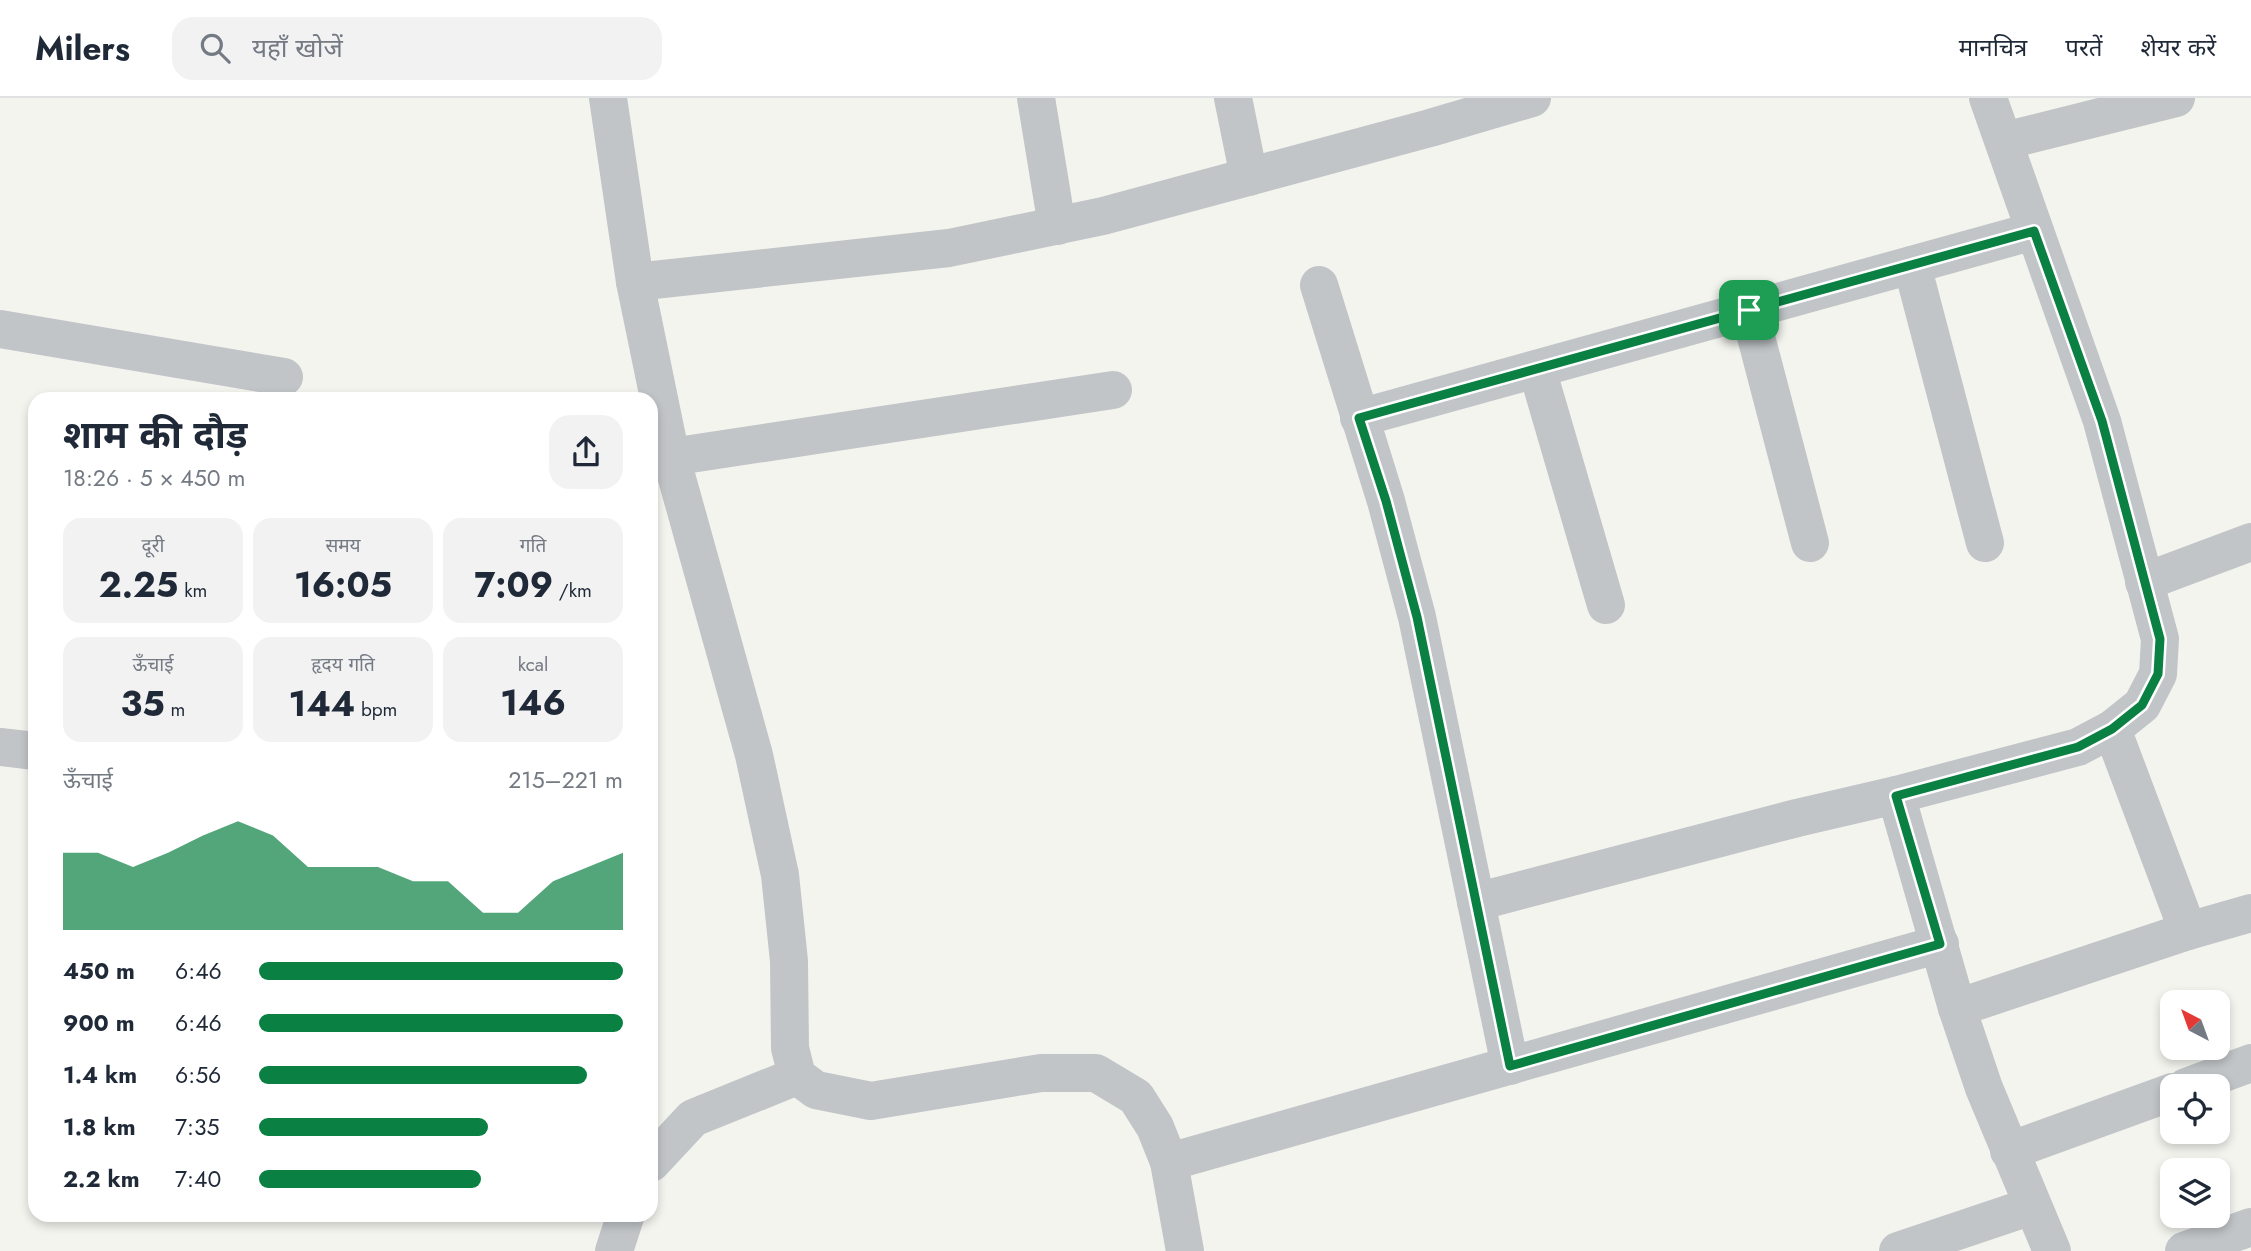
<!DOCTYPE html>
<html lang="hi">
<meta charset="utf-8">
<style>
:root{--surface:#fff;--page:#f2f2f3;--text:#1f2937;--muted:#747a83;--line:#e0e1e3;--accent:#0b8043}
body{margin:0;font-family:Jost,"Noto Sans Devanagari",sans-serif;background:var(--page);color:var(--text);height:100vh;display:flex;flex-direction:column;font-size:26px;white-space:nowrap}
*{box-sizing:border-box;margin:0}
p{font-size:23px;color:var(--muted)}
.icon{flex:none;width:38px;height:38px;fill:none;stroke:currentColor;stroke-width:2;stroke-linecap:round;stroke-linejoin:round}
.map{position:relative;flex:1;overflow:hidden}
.drawer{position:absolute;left:28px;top:294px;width:630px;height:830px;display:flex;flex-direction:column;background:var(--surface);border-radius:21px;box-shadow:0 4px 10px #0003}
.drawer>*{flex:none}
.needle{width:46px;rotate:319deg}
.buttons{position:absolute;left:2160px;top:892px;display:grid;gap:14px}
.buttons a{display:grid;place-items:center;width:70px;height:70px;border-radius:14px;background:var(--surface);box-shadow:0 4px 10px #0003;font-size:35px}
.pin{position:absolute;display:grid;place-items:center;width:60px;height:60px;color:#fff;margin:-30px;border-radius:14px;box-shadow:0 4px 10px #0006}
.round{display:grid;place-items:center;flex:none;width:74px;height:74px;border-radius:21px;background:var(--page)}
.overview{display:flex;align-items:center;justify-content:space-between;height:119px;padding:0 35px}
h1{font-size:38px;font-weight:700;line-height:52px}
.metrics{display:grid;grid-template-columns:repeat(3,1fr);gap:10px;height:119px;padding:7px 35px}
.metrics div{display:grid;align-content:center;border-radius:18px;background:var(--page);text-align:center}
.metrics b{font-size:35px;font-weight:700}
.metrics small{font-size:19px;font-weight:400}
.metrics p{font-size:19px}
.chart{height:196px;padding:14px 35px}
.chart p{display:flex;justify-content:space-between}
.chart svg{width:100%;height:126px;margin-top:7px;fill:var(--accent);opacity:.7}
ul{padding:0 35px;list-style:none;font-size:23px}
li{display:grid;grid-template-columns:112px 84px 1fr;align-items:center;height:52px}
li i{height:18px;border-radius:9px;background:var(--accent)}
header{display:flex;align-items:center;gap:42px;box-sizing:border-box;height:98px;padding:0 35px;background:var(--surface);border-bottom:2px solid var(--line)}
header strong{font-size:33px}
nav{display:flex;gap:38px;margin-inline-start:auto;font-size:24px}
.search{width:490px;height:63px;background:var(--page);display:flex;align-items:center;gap:18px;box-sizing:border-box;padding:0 24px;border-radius:21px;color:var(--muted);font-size:26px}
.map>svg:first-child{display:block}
</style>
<header>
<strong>Milers</strong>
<div class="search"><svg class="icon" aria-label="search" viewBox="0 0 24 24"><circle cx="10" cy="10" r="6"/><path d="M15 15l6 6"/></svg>यहाँ खोजें</div>
<nav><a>मानचित्र</a><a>परतें</a><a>शेयर करें</a></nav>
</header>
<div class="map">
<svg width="2251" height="1153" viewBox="0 0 2251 1153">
<rect width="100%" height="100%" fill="#f4f4ef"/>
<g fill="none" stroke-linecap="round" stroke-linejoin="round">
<!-- minor -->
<g stroke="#c1c5c8" stroke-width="38">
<path d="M 608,0 L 635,184 L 671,359 L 754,657 L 780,777 L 789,863 L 790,950 L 797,978 L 816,992 L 871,1003 L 1041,975 L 1096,975 L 1136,999 L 1155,1029 L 1169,1064 L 1185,1153"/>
<path d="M 1036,0 L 1057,128"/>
<path d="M 1233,0 L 1249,79"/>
<path d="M 2004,43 L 2176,0"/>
<path d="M 1912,167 L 1985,445"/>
<path d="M 635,184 L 949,150 L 1103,118 L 1430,30 L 1532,0"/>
<path d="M 1319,187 L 1386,403 L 1417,519 L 1510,968"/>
<path d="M 1749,212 L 1810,445"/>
<path d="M 0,231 L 284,279"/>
<path d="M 1537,271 L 1606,507"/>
<path d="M 1359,320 L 2034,133"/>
<path d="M 671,359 L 1113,292"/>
<path d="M 2144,484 L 2251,444"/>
<path d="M 0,649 L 35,653"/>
<path d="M 1896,697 L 1957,910 L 1984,990 L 2052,1153"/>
<path d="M 1476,804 L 1797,720 L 1896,697 L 2078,649 L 2112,631 L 2142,607 L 2158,576 L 2160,541 L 2102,323 L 1988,0"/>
<path d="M 2188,833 L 2251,815"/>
<path d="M 1957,910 L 2188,833 L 2112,631"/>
<path d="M 2186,989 L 2251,965"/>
<path d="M 2009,1053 L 2172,994"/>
<path d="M 1169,1064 L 1940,846"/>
<path d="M 651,1065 L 693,1020 L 797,978"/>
<path d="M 614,1153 L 626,1116"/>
<path d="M 1898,1153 L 2032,1108"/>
<path d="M 2184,1153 L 2251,1129"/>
</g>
</g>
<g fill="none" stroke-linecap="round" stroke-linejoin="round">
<defs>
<path id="route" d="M 2034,133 L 2102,323 L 2160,541 L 2158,576 L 2142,607 L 2112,631 L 2078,649 L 1896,698 L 1940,846 L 1510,968 L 1417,519 L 1386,403 L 1359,320 Z"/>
</defs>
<!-- route casing -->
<use href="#route" stroke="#fff" stroke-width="14"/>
<!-- route -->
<use href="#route" stroke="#0b8043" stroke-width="9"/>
</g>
</svg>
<div class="buttons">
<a><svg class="needle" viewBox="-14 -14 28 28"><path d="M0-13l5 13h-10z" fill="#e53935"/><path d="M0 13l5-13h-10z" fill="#747a83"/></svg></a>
<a><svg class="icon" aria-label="locate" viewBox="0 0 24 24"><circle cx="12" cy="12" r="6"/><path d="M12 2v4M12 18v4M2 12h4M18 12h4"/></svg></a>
<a><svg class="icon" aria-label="layers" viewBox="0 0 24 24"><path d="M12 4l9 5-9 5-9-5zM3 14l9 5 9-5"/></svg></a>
</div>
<div class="pin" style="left:1749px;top:212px;background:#1e9e55"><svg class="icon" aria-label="arrive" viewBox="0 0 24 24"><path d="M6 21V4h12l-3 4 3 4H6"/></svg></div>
<section class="drawer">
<div class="overview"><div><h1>शाम की दौड़</h1><p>18:26 · 5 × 450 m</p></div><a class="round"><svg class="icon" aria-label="share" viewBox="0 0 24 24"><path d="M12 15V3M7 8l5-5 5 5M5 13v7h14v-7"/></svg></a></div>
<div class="metrics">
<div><p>दूरी</p><b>2.25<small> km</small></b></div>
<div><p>समय</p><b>16:05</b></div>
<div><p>गति</p><b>7:09<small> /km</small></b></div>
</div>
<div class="metrics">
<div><p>ऊँचाई</p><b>35<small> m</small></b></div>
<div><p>हृदय गति</p><b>144<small> bpm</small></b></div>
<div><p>kcal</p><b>146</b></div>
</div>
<div class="chart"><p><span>ऊँचाई</span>215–221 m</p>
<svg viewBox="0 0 160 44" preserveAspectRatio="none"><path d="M0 44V17L10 17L20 22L30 17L40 11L50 6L60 11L70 22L80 22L90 22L100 27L110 27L120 38L130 38L140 27L150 22L160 17V44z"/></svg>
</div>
<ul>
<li><b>450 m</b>6:46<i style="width:100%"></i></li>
<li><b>900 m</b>6:46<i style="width:100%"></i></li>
<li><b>1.4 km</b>6:56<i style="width:90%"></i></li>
<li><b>1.8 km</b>7:35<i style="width:63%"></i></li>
<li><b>2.2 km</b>7:40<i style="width:61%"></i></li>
</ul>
</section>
</div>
